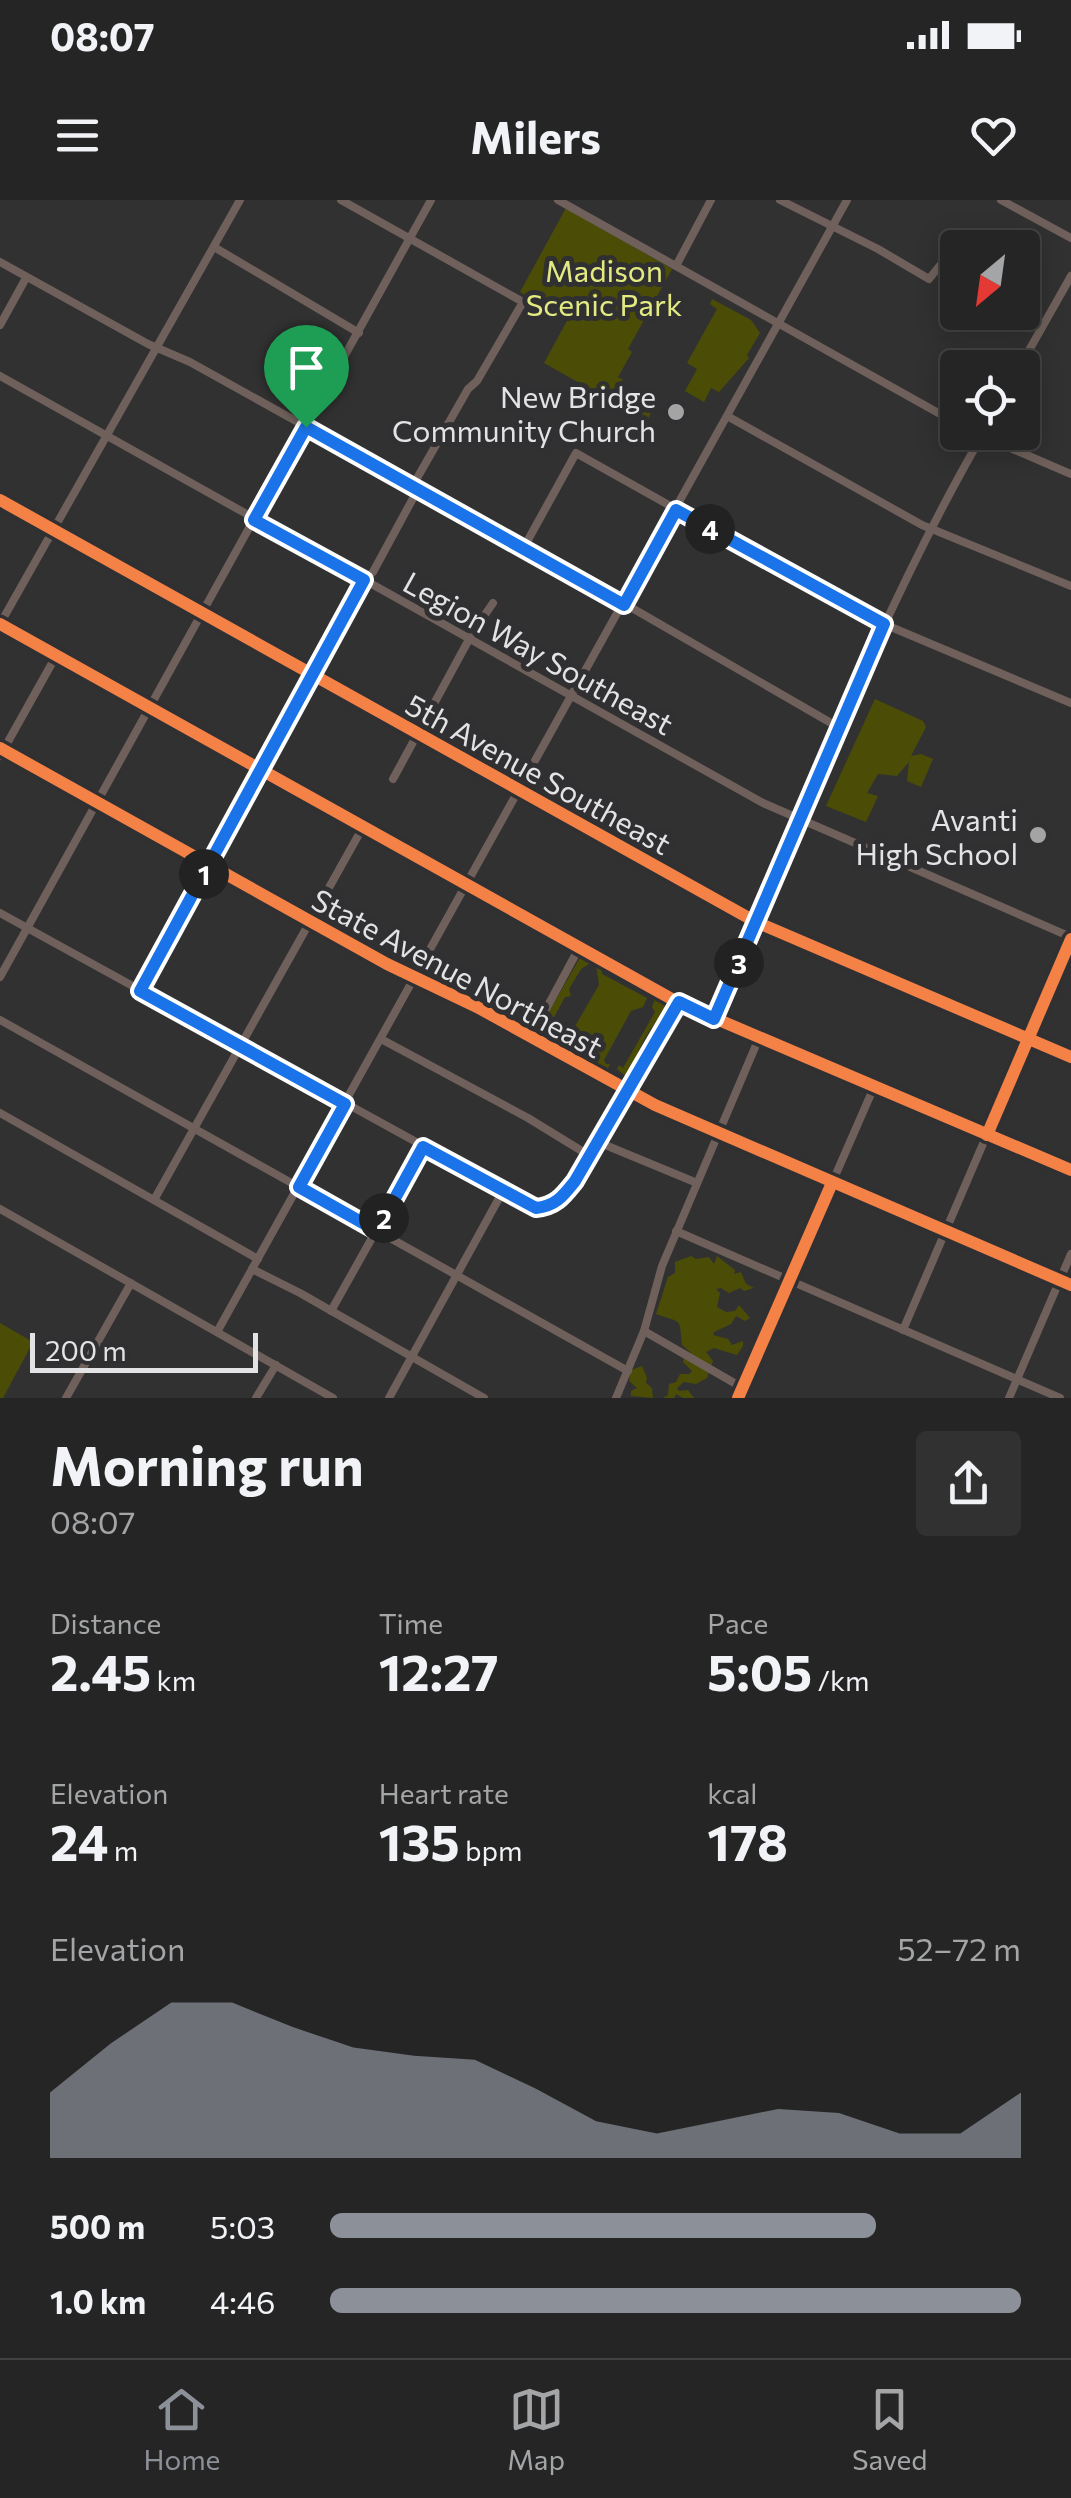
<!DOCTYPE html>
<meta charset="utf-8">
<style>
:root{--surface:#252525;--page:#313132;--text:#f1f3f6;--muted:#a3a5a7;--line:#424242;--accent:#8c9099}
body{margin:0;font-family:Commissioner,sans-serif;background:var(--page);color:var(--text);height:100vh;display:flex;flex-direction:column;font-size:38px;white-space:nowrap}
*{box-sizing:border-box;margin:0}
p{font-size:32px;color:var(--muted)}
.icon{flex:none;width:55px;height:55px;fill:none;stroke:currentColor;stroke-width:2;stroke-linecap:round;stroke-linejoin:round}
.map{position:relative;height:1198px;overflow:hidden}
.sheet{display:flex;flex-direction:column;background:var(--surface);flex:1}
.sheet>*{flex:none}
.needle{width:65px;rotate:209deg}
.buttons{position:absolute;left:940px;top:30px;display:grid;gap:20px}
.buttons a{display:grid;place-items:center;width:100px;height:100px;border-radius:10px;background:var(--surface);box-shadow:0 5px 25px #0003,0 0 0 2px var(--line);font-size:50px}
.scale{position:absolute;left:30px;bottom:25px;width:228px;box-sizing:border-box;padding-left:10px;border:5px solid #e3e2e4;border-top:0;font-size:28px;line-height:35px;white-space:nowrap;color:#e3e2e4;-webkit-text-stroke:8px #303032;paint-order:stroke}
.pin{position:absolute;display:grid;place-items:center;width:85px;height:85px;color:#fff;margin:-102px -42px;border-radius:50% 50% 50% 0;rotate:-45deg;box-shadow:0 0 10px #0007}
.pin .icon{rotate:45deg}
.km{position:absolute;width:50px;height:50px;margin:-25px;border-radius:50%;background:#222;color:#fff;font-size:28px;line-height:50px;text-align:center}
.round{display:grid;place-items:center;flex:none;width:105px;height:105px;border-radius:10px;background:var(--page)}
.summary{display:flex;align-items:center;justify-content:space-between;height:170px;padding:0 50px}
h1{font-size:55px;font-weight:700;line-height:75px}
.figures{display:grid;grid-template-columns:repeat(3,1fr);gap:15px;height:170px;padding:10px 50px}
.figures div{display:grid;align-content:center}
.figures b{font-size:50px;font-weight:700}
.figures small{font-size:28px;font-weight:400}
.figures p{font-size:28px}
.chart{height:280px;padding:20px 50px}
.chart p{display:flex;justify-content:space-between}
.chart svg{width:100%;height:180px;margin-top:10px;fill:var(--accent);opacity:.7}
ul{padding:0 50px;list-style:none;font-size:32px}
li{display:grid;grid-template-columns:160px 120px 1fr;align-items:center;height:75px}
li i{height:25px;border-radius:12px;background:var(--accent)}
.status{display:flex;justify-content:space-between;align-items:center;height:70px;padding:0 50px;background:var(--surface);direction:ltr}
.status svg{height:28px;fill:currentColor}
header{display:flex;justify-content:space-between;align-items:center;height:130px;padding:0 50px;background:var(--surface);font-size:45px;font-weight:700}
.menu{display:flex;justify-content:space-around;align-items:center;height:140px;border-top:2px solid var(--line);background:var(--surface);font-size:28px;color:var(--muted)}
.menu a{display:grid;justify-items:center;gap:5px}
.menu .active{color:var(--accent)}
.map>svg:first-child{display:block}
</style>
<div class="status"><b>08:07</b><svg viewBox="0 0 49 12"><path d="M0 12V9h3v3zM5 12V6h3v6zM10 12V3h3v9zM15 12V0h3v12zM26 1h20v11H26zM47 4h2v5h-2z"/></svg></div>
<header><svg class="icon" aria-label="menu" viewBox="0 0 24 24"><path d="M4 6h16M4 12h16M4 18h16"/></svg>Milers<svg class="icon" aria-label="heart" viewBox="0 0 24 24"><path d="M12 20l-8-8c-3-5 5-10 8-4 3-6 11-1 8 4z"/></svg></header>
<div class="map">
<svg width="1071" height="1198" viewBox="0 0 1071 1198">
<rect width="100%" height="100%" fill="#313131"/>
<!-- green -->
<g fill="#4b4d07">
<path d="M 566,8 L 672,69 L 628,149 L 632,152 L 618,177 L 623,180 L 620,186 L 631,194 L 628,200 L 651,213 L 647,221 L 544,163 L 568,119 L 520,92 Z"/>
<path d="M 712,99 L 751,120 L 760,133 L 747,155 L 749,158 L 719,192 L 711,188 L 704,202 L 685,191 L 697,169 L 687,163 L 717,109 L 710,104 Z"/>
<path d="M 875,499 L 923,521 L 926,527 L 911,556 L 921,554 L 933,559 L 921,587 L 907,581 L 909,562 L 897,576 L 878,574 L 867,593 L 878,596 L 866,622 L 826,606 Z"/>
<path d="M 581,756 L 592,762 L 581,769 L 569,789 L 571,796 L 565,797 L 552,821 L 557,831 L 570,843 L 543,828 L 543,822 Z"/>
<path d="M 596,765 L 601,765 L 602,774 L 647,798 L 643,807 L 631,811 L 604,860 L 606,864 L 610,864 L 607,870 L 576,853 L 570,835 L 599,785 Z"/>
<path d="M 655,799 L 669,807 C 649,826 636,851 631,875 L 624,875 L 617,869 L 619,865 L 623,868 L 655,812 L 652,807 Z"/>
<path d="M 691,1056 L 696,1059 L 709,1057 L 714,1064 L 717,1056 L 735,1070 L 734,1074 L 741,1072 L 746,1084 L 754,1088 L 744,1091 L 740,1088 L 729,1093 L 721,1088 L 716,1089 L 720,1093 L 717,1107 L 726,1112 L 735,1111 L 739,1105 L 750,1118 L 745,1121 L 736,1116 L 731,1124 L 714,1132 L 713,1135 L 728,1139 L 732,1145 L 743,1141 L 743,1146 L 737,1155 L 714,1148 L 706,1152 L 713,1161 L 707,1178 L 696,1184 L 684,1182 L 677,1188 L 679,1191 L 688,1190 L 694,1198 L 683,1198 L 676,1194 L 674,1198 L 663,1198 L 668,1195 L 669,1184 L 676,1182 L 680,1174 L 689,1174 L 692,1171 L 683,1162 L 684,1156 L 691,1153 L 682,1145 C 679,1116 683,1124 656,1114 L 668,1077 L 675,1073 L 675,1062 Z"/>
<path d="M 0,1123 L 33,1142 L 3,1198 L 0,1198 Z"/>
<path d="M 642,1166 L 647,1178 L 646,1183 L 652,1188 L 653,1198 L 631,1196 L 631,1191 L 637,1188 L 629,1181 L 631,1170 Z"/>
</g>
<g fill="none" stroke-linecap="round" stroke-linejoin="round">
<!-- minor -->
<g stroke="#6f605b" stroke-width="8">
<path d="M 341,0 L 523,102 L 477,181 L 468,189 L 412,287"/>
<path d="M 558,0 L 958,224"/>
<path d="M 780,0 L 878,49 L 929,79 L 942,63"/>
<path d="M 1001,0 L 1071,38"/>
<path d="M 214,47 L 359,133"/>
<path d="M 0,62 L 148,144 L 190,162 L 632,408 L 838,527"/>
<path d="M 676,66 L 711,0"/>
<path d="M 0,125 L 26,78"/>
<path d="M 1019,168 L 1071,76"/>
<path d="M 0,176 L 763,603 L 1071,737"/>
<path d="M 729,217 L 922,325 L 1071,386"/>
<path d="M 973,232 L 1071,274"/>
<path d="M 0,300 L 756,722 L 1071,857"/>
<path d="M 523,349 L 576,253 L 872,419 L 1071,503"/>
<path d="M 0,424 L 240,0"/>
<path d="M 0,556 L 56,456"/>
<path d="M 393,579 L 473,432 L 493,403"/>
<path d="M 0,713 L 536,1008 L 560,1001 L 575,981 L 679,803"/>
<path d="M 0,777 L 431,0"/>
<path d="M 140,791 C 196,688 254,586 309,484 C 329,448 342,398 373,372 L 417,291"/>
<path d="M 714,819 C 801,622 875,420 984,232"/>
<path d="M 0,820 L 628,1171"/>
<path d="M 531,837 L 579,748"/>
<path d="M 381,839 L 528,918 L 590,956"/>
<path d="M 0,913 L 258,1059"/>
<path d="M 598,942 L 697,983"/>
<path d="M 154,1000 L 363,627"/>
<path d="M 0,1009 L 333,1198"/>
<path d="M 676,1031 L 1060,1198"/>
<path d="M 252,1069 L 300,1093 L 484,1198"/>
<path d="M 331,1111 L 423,947"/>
<path d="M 903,1130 L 1071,739"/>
<path d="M 644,1131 L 743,1188"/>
<path d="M 217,1132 L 847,0"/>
<path d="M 66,1198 L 131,1083"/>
<path d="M 256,1198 L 276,1165"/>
<path d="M 389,1198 L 503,991"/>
<path d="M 616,1198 L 644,1131 L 662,1066 L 759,838"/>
<path d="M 738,1198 L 874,887"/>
<path d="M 1009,1198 L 1071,1054"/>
</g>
<!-- major -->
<g stroke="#7a6862" stroke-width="9">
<path d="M 0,424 L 679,803 L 1071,970"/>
<path d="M 0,548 L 387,764 L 477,807 L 655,905 L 1071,1085"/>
</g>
<defs>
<g id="cycleway">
<path d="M 0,300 L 756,722 L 1071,857"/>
<path d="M 0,424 L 679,803 L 1071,970"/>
<path d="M 0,548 L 387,764 L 477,807 L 655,905 L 1071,1085"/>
<path d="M 987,935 L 1071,739"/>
<path d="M 738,1198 L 832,983"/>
</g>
</defs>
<!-- cycleway casing -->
<use href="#cycleway" stroke="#303032" stroke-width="19"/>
<!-- cycleway -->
<use href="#cycleway" stroke="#f48246" stroke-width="12"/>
</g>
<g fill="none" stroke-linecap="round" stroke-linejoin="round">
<defs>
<path id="route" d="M 306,227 L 624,405 L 676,310 L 884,424 L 714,819 L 679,802 L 575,981 C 563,996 556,1006 536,1008 L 423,947 L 377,1031 L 299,987 L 345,904 L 140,791 L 364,380 L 254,320 Z"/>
</defs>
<!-- route casing -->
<use href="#route" stroke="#fff" stroke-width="20"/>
<!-- route -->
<use href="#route" stroke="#1a73e8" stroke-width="12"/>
</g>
<!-- markers -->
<g fill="#a5a4a5" stroke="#303032" stroke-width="4">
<circle cx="676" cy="212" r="10"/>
<circle cx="1038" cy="635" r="10"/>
</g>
<g text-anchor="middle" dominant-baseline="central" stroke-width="10" stroke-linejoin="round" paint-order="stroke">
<!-- park labels -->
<g font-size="30" fill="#e4ea82" stroke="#303032">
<text x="604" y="69">Madison<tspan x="604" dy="34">Scenic Park</tspan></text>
</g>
<!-- poi labels -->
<g font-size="30" fill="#e3e2e4" stroke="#303032" text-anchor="end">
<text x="656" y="195">New Bridge<tspan x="656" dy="34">Community Church</tspan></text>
<text x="1018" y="618">Avanti<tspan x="1018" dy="34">High School</tspan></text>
</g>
<!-- street labels -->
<g font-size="30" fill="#e3e2e4" stroke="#303032">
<text transform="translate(539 452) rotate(29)">Legion Way Southeast</text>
<text transform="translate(539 573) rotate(29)">5th Avenue Southeast</text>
<text transform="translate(458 772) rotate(28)">State Avenue Northeast</text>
</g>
</g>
</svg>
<div class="buttons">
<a><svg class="needle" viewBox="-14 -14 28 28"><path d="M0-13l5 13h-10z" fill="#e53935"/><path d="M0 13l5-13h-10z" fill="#a3a5a7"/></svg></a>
<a><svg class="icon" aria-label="locate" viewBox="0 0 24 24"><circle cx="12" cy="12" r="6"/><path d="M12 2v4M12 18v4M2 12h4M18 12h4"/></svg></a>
</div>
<div class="scale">200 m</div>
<div class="pin" style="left:306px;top:227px;background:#1e9e55"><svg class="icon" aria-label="arrive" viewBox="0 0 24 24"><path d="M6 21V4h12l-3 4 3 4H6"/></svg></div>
<b class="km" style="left:204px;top:674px">1</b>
<b class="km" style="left:384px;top:1018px">2</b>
<b class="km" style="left:739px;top:763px">3</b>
<b class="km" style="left:710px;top:329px">4</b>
</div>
<section class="sheet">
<div class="summary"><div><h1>Morning run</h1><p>08:07</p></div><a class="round"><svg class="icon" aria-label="share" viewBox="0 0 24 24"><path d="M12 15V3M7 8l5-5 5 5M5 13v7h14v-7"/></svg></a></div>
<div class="figures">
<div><p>Distance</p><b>2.45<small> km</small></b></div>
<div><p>Time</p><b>12:27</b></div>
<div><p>Pace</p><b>5:05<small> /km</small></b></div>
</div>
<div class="figures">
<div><p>Elevation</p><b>24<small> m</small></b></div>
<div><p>Heart rate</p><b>135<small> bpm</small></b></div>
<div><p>kcal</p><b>178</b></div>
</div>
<div class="chart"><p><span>Elevation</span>52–72 m</p>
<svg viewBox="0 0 160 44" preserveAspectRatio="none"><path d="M0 44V28L10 16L20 6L30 6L40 12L50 17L60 19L70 20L80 27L90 35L100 38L110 35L120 32L130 33L140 38L150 38L160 28V44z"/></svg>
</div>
<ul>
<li><b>500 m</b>5:03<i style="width:79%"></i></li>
<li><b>1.0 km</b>4:46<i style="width:100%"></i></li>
</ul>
</section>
<nav class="menu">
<a class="active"><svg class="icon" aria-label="home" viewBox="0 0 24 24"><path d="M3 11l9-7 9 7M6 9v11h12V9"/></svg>Home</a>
<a><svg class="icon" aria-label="map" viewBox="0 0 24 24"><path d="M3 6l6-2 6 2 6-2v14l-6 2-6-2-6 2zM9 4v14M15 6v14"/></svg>Map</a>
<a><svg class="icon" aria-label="saved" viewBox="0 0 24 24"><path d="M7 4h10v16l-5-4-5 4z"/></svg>Saved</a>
</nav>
